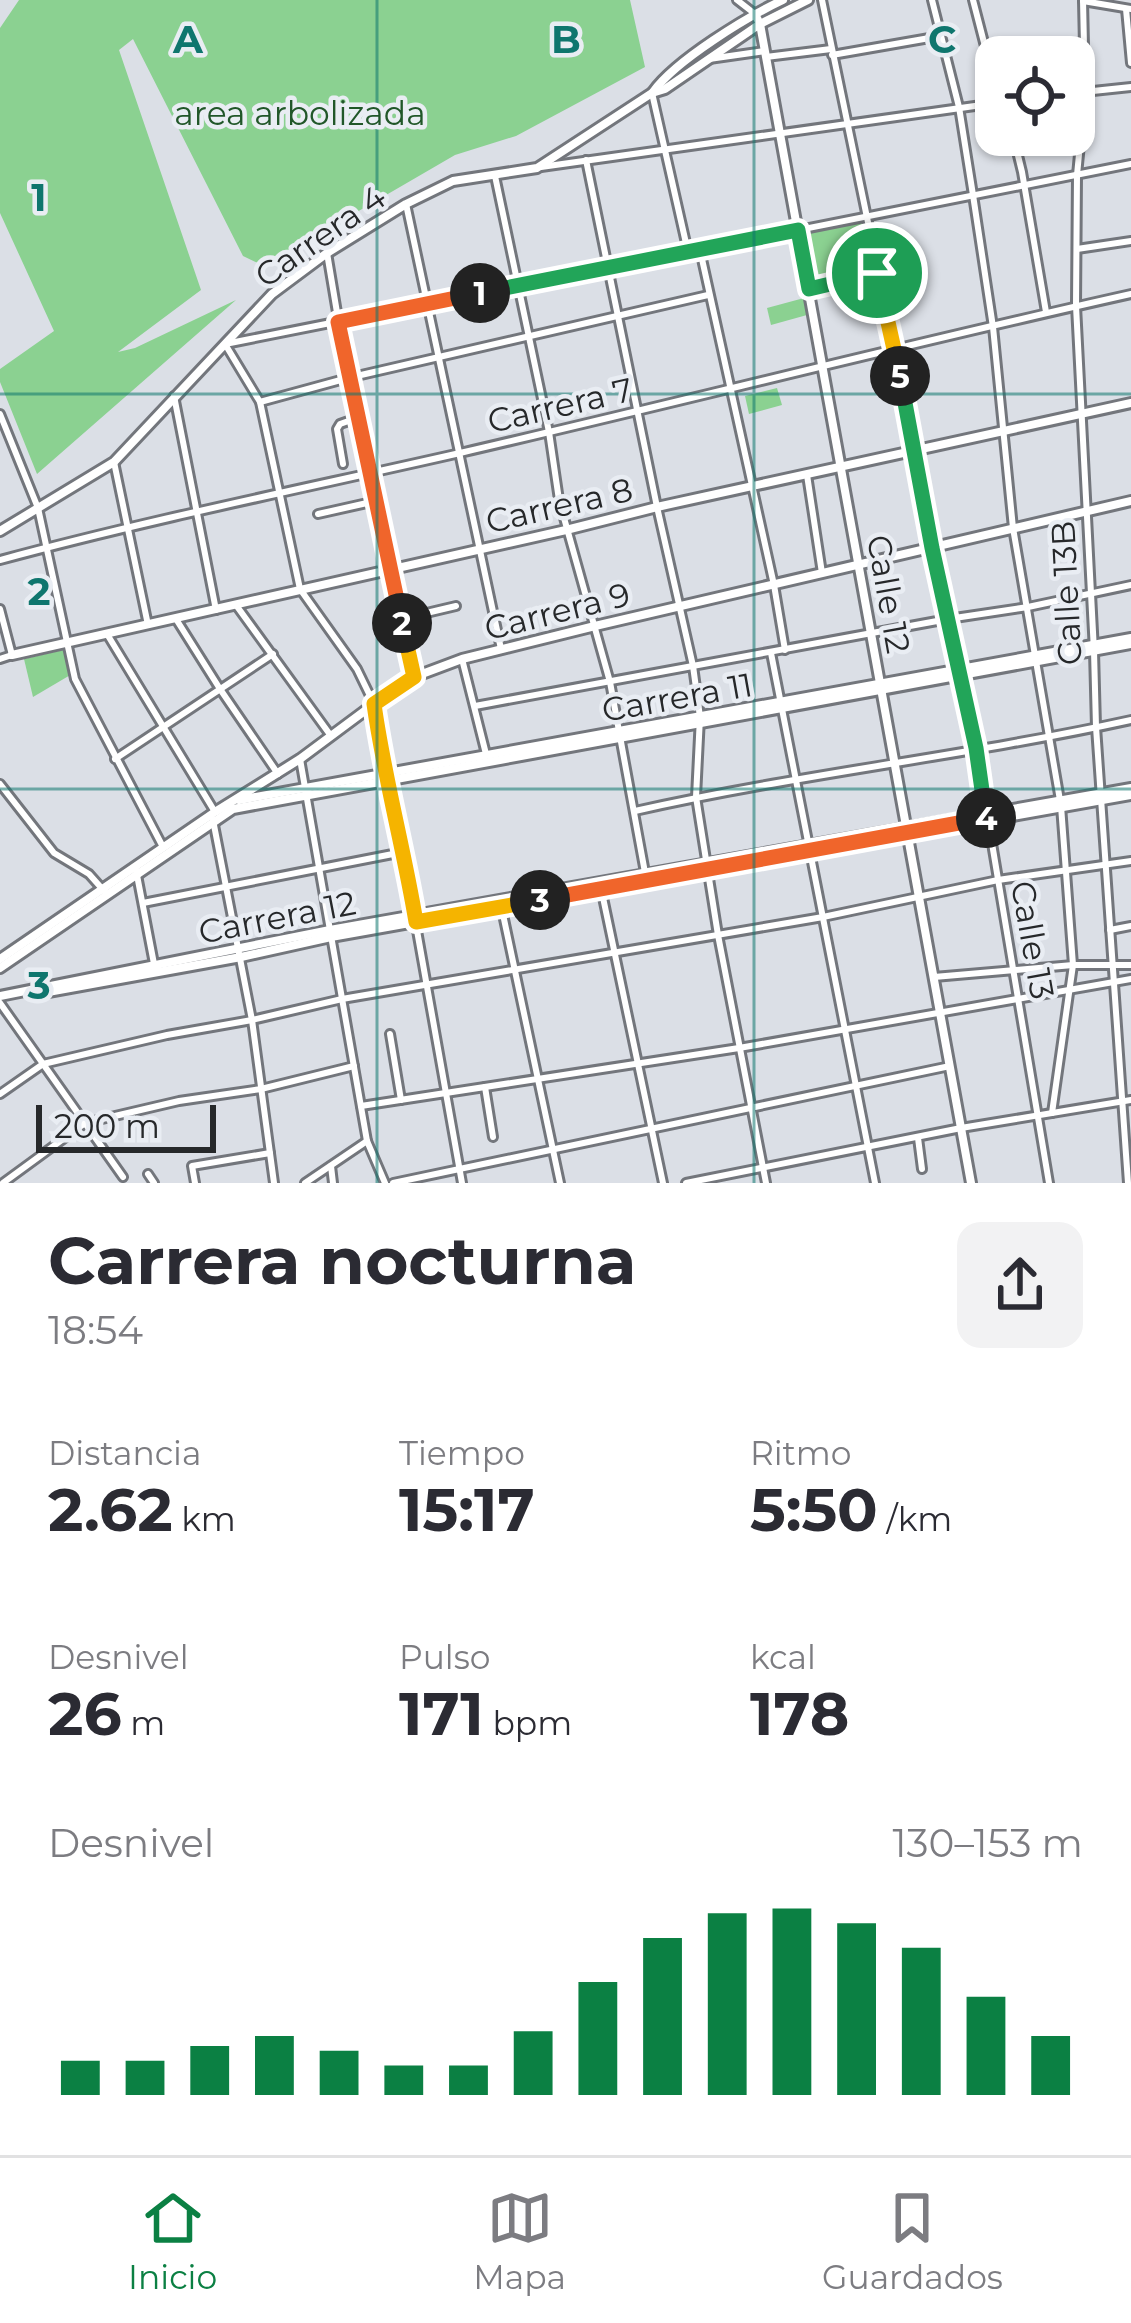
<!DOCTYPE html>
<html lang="es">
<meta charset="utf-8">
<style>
:root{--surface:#fff;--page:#f2f2f3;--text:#2b2b33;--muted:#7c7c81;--line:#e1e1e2;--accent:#0b8043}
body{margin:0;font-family:Montserrat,sans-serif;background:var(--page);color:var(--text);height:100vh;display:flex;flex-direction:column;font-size:45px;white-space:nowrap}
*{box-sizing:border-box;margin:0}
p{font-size:39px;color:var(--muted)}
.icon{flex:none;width:66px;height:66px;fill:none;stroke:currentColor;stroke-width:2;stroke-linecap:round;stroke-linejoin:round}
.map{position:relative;height:1183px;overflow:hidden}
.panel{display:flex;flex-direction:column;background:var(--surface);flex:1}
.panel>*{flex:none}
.controls{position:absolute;left:975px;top:36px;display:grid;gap:24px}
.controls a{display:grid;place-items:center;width:120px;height:120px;border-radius:24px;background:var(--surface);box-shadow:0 3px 9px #0004;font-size:60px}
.scale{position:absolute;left:36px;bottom:30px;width:180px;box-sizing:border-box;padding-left:12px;border:6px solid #26282a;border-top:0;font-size:33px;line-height:42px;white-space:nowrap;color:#26282a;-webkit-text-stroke:9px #e9edf3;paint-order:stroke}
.pin{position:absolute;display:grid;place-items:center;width:102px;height:102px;color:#fff;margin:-51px;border:6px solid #fff;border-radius:50%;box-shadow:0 3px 12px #0007}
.km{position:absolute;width:60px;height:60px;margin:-30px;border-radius:50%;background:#222;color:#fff;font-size:33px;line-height:60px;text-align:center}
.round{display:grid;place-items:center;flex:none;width:126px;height:126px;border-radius:24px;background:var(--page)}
.overview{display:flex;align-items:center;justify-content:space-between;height:204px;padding:0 48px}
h1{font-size:66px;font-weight:700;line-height:90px}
.stats{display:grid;grid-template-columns:repeat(3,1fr);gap:18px;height:204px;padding:12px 48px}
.stats div{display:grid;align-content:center}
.stats b{font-size:60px;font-weight:700}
.stats small{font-size:33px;font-weight:400}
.stats p{font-size:33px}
.chart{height:336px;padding:24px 48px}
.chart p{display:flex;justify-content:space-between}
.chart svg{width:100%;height:216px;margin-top:12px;stroke:var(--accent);stroke-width:6}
.dock{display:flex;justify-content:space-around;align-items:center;height:168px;border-top:3px solid var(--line);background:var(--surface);font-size:33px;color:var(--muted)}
.dock a{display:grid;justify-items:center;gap:6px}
.dock .active{color:var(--accent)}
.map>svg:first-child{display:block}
</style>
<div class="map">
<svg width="1131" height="1183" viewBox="0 0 1131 1183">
<rect width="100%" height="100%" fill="#dbdfe6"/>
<!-- green -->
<g fill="#8bd191">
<path d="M 19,0 L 630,0 L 645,67 L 516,136 L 455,155 L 264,266 L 243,256 L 133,39 L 119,50 L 201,290 L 118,352 L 135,348 L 236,300 L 37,474 L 0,382 L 0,369 L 54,331 L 0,213 L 0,28 Z"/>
<path d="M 862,222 L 873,270 L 814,283 L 803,234 Z"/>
<path d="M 804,298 L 807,315 L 771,325 L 767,308 Z"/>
<path d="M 777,388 L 782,405 L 749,414 L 745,396 Z"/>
<path d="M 63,650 L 72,674 L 33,697 L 24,659 Z"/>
</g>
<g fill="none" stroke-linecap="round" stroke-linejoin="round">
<defs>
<g id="street">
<path d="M 737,0 L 755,14"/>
<path d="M 822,0 L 894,348 L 932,548 L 976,748 L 1049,1183"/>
<path d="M 932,0 L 959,107 L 973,195 L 993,327 L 1013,528 L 1061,806 L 1073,965 L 1052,1113"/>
<path d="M 973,0 L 996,89"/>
<path d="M 1083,0 L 1085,92 L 1077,175 L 1076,306 L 1094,651 L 1096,727 L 1128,1183"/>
<path d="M 1083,1 L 1131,9"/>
<path d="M 1126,9 L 1131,63"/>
<path d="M 832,55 L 941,36"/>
<path d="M 766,57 L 831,49"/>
<path d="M 709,59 L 765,51"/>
<path d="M 652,93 L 688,252"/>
<path d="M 1074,93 L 1131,87"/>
<path d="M 1013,135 L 1022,172 L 1046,312"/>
<path d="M 586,160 L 657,507 L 693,666 L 700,717 L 696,797 L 718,935 L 766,1183"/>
<path d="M 541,167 L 996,103"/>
<path d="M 495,176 L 549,432 L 559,500 L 610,682 L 646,878"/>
<path d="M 406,204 L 501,649"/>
<path d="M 1077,249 L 1131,241"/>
<path d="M 700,250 L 774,585 L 785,650"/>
<path d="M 327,253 L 348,378 L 414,677"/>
<path d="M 809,289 L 875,274"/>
<path d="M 174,396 L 216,610"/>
<path d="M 260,402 L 348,378 L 708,295"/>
<path d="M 0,414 L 38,508 L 75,679 L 163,847"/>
<path d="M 114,462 L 148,625"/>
<path d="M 343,464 L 337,429 L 340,424 L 357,418"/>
<path d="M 807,475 L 822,573"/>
<path d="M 318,514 L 376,501"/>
<path d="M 0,560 C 152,519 306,488 460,453 C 684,401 907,344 1131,294"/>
<path d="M 236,605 L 331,736"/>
<path d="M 0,609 L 12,655 L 0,659"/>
<path d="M 176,619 L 220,689 L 278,774"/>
<path d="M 401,619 L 456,606"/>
<path d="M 107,634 L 215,812"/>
<path d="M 771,653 L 875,1183"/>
<path d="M 462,659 L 486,754"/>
<path d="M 475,706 L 948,619 L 1028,607 L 1131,585"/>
<path d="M 115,759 L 273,654"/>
<path d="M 300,759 L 367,1141 L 385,1183"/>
<path d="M 0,784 L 54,853 L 89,874 L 105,892"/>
<path d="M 635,811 C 799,774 967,756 1131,720"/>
<path d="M 213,820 L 252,1020 L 274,1183"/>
<path d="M 136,870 L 155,969"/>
<path d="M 601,888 L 663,1183"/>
<path d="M 143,903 L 403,852"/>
<path d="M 501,905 L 560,1183"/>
<path d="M 1110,930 L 1131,926"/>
<path d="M 934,977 L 1073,965 L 1131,965"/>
<path d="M 0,1003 L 123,1177"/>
<path d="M 390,1034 L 401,1100"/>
<path d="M 485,1087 L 493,1137"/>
<path d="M 0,1094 L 43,1064 L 167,1035 L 252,1020 L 342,999 L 823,917 L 998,880 L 1131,861"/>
<path d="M 361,1106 L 739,1048 L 1131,979"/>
<path d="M 918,1138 L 922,1169"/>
<path d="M 331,1166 L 333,1183"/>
<path d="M 148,1174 L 154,1183"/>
<path d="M 3,1183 L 85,1123 L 179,1101 L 261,1089 L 354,1066"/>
<path d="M 195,1183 L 192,1166 L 270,1153"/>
<path d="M 305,1183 L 367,1141"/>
<path d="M 393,1183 L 950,1066"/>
<path d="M 462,1183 L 403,852 L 384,774 L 374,704 L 357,669 L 300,589 L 260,402 L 225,344 L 1131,164"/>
<path d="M 686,1183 L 961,1128 L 1131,1100"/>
</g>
<g id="secondary">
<path d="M 755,14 L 760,24 L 971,1183"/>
<path d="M 653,92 C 676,60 747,17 783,0"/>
<path d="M 0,531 L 114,462 L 272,294 L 327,253 L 406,204 L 453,181 L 537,168 L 652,93 L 665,89 L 760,24 L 808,0"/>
<path d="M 12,655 L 566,530 L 657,507 L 1131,403"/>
<path d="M 239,800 L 1131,638"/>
<path d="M 0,959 L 215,812 L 300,759 L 374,704 L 414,677 L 462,659 L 595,626 L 1131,501"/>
<path d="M 0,968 L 233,809 L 1131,644"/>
<path d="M 37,994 L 241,957 L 331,937 L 1131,795"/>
<path d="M 0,996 L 330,930 L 1131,788"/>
</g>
</defs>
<!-- street casing -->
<use href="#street" stroke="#73767c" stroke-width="12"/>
<!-- secondary casing -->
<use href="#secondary" stroke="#73767c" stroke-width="14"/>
<!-- street -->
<use href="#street" stroke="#fff" stroke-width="6"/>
<!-- secondary -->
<use href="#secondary" stroke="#fff" stroke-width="8"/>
</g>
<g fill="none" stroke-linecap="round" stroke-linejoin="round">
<defs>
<path id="split-1" d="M 480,293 L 798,230 L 809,289 L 877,273"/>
<path id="split-2" d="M 402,623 L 338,322 L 480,293"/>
<path id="split-3" d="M 402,623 L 414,677 L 374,704 C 384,777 404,849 416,922 L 540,900"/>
<path id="split-4" d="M 540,900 L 986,818"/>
<path id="split-5" d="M 900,376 L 932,548 L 976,748 L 986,818"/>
<path id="split-6" d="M 877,273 L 900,376"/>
</defs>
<!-- split-1 casing -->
<use href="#split-1" stroke="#fff" stroke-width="24"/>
<!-- split-2 casing -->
<use href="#split-2" stroke="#fff" stroke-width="24"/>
<!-- split-3 casing -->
<use href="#split-3" stroke="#fff" stroke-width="24"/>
<!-- split-4 casing -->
<use href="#split-4" stroke="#fff" stroke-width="24"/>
<!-- split-5 casing -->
<use href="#split-5" stroke="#fff" stroke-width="24"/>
<!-- split-6 casing -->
<use href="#split-6" stroke="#fff" stroke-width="24"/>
<!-- split-1 -->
<use href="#split-1" stroke="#22a559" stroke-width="15"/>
<!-- split-2 -->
<use href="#split-2" stroke="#f0652b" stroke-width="15"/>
<!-- split-3 -->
<use href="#split-3" stroke="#f5b400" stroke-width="15"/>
<!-- split-4 -->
<use href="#split-4" stroke="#f0652b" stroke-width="15"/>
<!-- split-5 -->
<use href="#split-5" stroke="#22a559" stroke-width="15"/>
<!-- split-6 -->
<use href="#split-6" stroke="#f5b400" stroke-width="15"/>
</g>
<!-- grid -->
<path fill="none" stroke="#0f766e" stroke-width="3" stroke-opacity="0.55" d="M 377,0 L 377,1183M 754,0 L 754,1183M 0,394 L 1131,394M 0,789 L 1131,789"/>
<g text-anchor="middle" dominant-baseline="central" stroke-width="9" stroke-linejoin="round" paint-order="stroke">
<!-- park labels -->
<g font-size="33" fill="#215729" stroke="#e9edf3">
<text x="300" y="113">area arbolizada</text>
</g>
<!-- street labels -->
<g font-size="33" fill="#26282a" stroke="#e9edf3">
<text transform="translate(320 236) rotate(-35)">Carrera 4</text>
<text transform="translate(560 405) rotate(-13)">Carrera 7</text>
<text transform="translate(559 505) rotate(-13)">Carrera 8</text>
<text transform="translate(1066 593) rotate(-93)">Calle 13B</text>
<text transform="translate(889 594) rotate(80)">Calle 12</text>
<text transform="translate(557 611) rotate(-14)">Carrera 9</text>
<text transform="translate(677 697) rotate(-10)">Carrera 11</text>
<text transform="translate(277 917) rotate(-11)">Carrera 12</text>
<text transform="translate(1033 940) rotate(80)">Calle 13</text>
</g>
</g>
<g font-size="39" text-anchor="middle" font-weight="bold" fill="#0f766e" stroke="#e9edf3" stroke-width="9" stroke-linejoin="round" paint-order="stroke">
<text x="188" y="53">A</text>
<text x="566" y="53">B</text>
<text x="942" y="53">C</text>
<text x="39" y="211">1</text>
<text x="39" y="605">2</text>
<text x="39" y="999">3</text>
</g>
</svg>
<div class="controls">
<a><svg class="icon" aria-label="locate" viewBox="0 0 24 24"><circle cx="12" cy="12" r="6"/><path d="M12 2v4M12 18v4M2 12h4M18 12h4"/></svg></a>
</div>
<div class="scale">200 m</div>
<div class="pin" style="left:877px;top:273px;background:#1e9e55"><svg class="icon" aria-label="arrive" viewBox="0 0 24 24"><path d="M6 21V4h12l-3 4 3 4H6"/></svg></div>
<b class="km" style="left:480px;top:293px">1</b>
<b class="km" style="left:402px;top:623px">2</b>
<b class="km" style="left:540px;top:900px">3</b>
<b class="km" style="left:986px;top:818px">4</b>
<b class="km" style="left:900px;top:376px">5</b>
</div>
<section class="panel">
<div class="overview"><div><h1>Carrera nocturna</h1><p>18:54</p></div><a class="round"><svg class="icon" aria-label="share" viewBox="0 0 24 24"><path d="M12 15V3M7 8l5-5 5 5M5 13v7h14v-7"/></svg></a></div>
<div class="stats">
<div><p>Distancia</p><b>2.62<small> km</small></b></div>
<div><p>Tiempo</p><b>15:17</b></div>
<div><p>Ritmo</p><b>5:50<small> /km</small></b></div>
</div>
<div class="stats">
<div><p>Desnivel</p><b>26<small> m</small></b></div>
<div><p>Pulso</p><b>171<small> bpm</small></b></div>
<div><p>kcal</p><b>178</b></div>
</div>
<div class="chart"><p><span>Desnivel</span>130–153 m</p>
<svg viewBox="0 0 160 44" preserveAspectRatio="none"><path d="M5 44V37M15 44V37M25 44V34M35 44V32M45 44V35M55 44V38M65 44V38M75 44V31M85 44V21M95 44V12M105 44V7M115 44V6M125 44V9M135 44V14M145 44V24M155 44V32"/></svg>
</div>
</section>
<nav class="dock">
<a class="active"><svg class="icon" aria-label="home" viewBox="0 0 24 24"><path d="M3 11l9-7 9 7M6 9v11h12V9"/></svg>Inicio</a>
<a><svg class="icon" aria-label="map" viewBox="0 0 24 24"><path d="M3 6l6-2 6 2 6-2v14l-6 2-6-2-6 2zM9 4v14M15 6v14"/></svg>Mapa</a>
<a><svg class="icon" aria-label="saved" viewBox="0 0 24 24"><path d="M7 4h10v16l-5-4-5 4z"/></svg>Guardados</a>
</nav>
